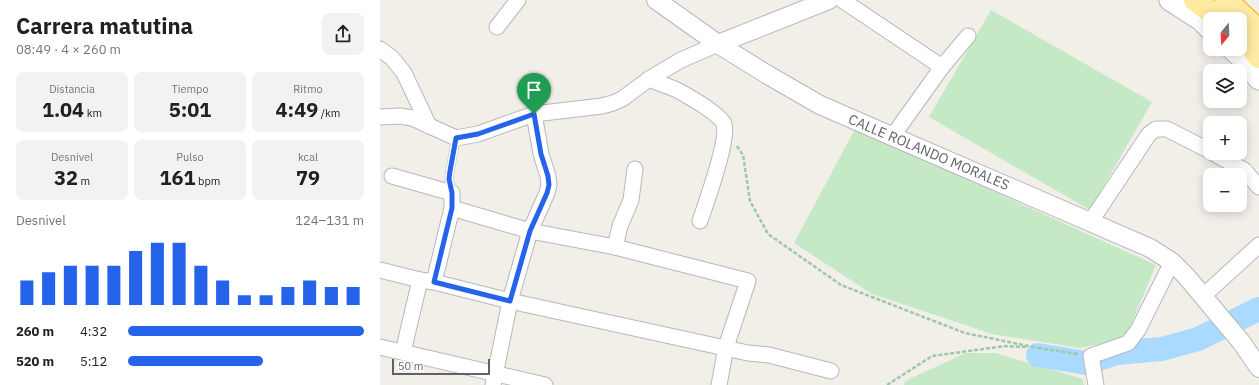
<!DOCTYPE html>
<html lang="es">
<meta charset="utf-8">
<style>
:root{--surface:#fff;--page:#f2f2f2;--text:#202124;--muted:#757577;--accent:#2563eb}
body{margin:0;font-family:"IBM Plex Sans",sans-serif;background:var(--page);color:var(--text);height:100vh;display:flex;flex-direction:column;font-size:15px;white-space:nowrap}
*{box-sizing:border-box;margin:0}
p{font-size:13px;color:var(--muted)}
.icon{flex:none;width:22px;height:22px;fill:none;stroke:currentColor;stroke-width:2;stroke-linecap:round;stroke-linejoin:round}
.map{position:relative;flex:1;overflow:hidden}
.side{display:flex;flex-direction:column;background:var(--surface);width:380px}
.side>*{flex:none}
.needle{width:26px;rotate:198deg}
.buttons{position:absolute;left:823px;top:12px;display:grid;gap:8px}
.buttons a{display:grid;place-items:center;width:44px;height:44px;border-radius:8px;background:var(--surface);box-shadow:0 2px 10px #0003;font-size:20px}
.scale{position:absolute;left:12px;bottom:10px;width:98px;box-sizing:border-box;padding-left:4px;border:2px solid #5f6368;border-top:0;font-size:11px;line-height:14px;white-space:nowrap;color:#5f6368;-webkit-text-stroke:3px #fff;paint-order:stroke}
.pin{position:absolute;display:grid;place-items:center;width:34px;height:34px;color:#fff;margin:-41px -17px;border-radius:50% 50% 50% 0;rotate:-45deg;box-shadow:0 0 4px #0007}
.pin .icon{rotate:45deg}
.round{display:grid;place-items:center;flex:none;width:42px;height:42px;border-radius:8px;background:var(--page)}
.headline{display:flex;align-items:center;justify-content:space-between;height:68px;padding:0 16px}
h1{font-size:22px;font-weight:700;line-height:30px}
.metrics{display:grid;grid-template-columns:repeat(3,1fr);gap:6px;height:68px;padding:4px 16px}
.metrics div{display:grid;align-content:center;border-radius:8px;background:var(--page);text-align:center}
.metrics b{font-size:20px;font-weight:700}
.metrics small{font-size:11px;font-weight:400}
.metrics p{font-size:11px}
.chart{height:112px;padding:8px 16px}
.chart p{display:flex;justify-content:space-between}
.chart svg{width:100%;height:72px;margin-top:4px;stroke:var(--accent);stroke-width:6}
ul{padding:0 16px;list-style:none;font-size:13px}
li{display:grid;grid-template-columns:64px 48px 1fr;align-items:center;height:30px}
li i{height:10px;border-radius:5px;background:var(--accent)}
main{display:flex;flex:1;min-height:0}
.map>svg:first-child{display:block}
</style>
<main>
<section class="side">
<div class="headline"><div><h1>Carrera matutina</h1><p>08:49 · 4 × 260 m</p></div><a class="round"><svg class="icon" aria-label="share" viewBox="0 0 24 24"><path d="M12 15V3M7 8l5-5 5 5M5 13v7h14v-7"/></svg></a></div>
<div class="metrics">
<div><p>Distancia</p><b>1.04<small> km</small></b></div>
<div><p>Tiempo</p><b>5:01</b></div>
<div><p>Ritmo</p><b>4:49<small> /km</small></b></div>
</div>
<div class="metrics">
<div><p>Desnivel</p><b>32<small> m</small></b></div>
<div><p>Pulso</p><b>161<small> bpm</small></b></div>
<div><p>kcal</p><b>79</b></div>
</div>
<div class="chart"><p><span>Desnivel</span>124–131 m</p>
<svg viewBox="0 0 160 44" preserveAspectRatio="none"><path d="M5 44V29M15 44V24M25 44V20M35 44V20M45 44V20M55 44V11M65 44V6M75 44V6M85 44V20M95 44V29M105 44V38M115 44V38M125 44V33M135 44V29M145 44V33M155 44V33"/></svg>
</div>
<ul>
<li><b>260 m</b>4:32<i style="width:100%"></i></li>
<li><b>520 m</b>5:12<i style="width:57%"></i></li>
</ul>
</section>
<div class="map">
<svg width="879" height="385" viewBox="0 0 879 385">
<rect width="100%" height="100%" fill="#f1efe8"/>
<!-- green -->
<g fill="#c5e8c5">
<path d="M 611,10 L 772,102 L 710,210 L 549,117 Z"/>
<path d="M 475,129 L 776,265 L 745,339 L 699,348 L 612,334 L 492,294 L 414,243 Z"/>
<path d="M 586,353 L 615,353 L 703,379 L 704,385 L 524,385 L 525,381 Z"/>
</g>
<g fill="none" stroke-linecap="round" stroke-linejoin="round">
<!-- river -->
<path stroke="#aadaff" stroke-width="24" d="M 658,355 L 706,363 L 736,353 L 782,349 L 818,339 L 879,309"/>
<defs>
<path id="service" d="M 72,193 L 69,179 L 70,171 L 76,138"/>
<g id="minor">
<path d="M 462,0 L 562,67"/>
<path d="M 117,27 L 138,0"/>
<path d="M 0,49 L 12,58 L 24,73 L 49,126"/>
<path d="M 269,79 C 278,83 288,86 297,90 C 308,96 340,114 344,124 C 349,140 326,203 320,221"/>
<path d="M 0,117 L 20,116 L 32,118 L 76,138 L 98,134 L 154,114 L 222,106 L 233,103 L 242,99 L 269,79 L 301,60 L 338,44"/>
<path d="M 512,137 L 562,67 L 588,36"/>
<path d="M 833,153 L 864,170 L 879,187"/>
<path d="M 12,176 L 72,193 L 72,208 L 54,282"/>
<path d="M 72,208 L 150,231 L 235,247 L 368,281 L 346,347 L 339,385"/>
<path d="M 711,221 L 769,134 L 776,129 L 787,129 L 830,151"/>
<path d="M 235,247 L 240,226 L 251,200 L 255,169"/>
<path d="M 0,270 L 40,280 L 54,282 L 130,301 L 368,353 L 389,355 L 451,371"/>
<path d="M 822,297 L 879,245"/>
<path d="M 0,347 L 165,385"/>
<path d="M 23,352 L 40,280"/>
<path d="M 113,385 L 130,301 L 150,231 L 167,193 L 169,185 L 168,176 L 161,154 L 154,114"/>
<path d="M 716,385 L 711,356 L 748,343 L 758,330 L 792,262"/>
</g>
<g id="tertiary">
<path d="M 276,0 L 338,44 L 388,75 L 440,105 L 770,248 L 792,262 L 806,276 L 862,343 L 879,368"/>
<path d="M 338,44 L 449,0"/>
</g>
<g id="secondary">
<path d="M 790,0 L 821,20 L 830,29"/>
<path d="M 852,49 L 860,56 L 879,79"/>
</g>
<g id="trunk">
<path d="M 815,0 L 840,19"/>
<path d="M 846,0 L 879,31"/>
<path d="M 860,37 L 871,46 L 879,57"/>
</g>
</defs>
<!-- service casing -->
<use href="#service" stroke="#b5b8bc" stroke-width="9"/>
<!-- minor casing -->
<use href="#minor" stroke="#b5b8bc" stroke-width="17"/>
<!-- tertiary casing -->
<use href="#tertiary" stroke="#b5b8bc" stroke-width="20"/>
<!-- secondary casing -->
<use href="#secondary" stroke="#b6babf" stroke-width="23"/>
<!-- trunk casing -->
<use href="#trunk" stroke="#f9ab00" stroke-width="24"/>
<!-- path -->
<g stroke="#9cc7a9" stroke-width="2.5" stroke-dasharray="4 2" stroke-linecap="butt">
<path d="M 357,146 L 363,155 L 370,201 L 388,234 L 461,285 L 585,333 L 658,348"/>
<path d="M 658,348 L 698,354"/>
<path d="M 507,385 L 552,356 L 625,346 L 647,347"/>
</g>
<!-- service -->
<use href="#service" stroke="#fff" stroke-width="7"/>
<!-- minor -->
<use href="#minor" stroke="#fff" stroke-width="15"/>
<!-- tertiary -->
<use href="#tertiary" stroke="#fff" stroke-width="18"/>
<!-- secondary -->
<use href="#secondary" stroke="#fff" stroke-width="21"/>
<!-- trunk -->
<use href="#trunk" stroke="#feeaa1" stroke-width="22"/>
</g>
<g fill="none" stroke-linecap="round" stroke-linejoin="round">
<defs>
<path id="route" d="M 154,114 L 161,154 L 168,176 L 169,185 L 167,193 L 150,231 L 130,301 L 54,282 L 72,208 L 72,193 L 69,179 L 70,171 L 76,138 L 98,134 Z"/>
</defs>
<!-- route casing -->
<use href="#route" stroke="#fff" stroke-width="8"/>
<!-- route -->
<use href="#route" stroke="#2563eb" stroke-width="5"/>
</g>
<g text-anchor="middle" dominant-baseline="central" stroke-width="3.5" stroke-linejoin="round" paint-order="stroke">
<!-- street labels -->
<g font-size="14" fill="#5f6368" stroke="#fff">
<text transform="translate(549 152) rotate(23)">CALLE ROLANDO MORALES</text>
</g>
</g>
</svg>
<div class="buttons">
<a><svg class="needle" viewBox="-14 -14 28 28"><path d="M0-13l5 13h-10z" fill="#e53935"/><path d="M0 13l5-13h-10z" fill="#757577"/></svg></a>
<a><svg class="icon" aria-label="layers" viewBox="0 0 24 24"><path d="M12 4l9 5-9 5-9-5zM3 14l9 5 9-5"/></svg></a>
<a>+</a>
<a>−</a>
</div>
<div class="scale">50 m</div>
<div class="pin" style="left:154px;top:114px;background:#1e9e55"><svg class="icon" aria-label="arrive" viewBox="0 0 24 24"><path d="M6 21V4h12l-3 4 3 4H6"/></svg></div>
</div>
</main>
